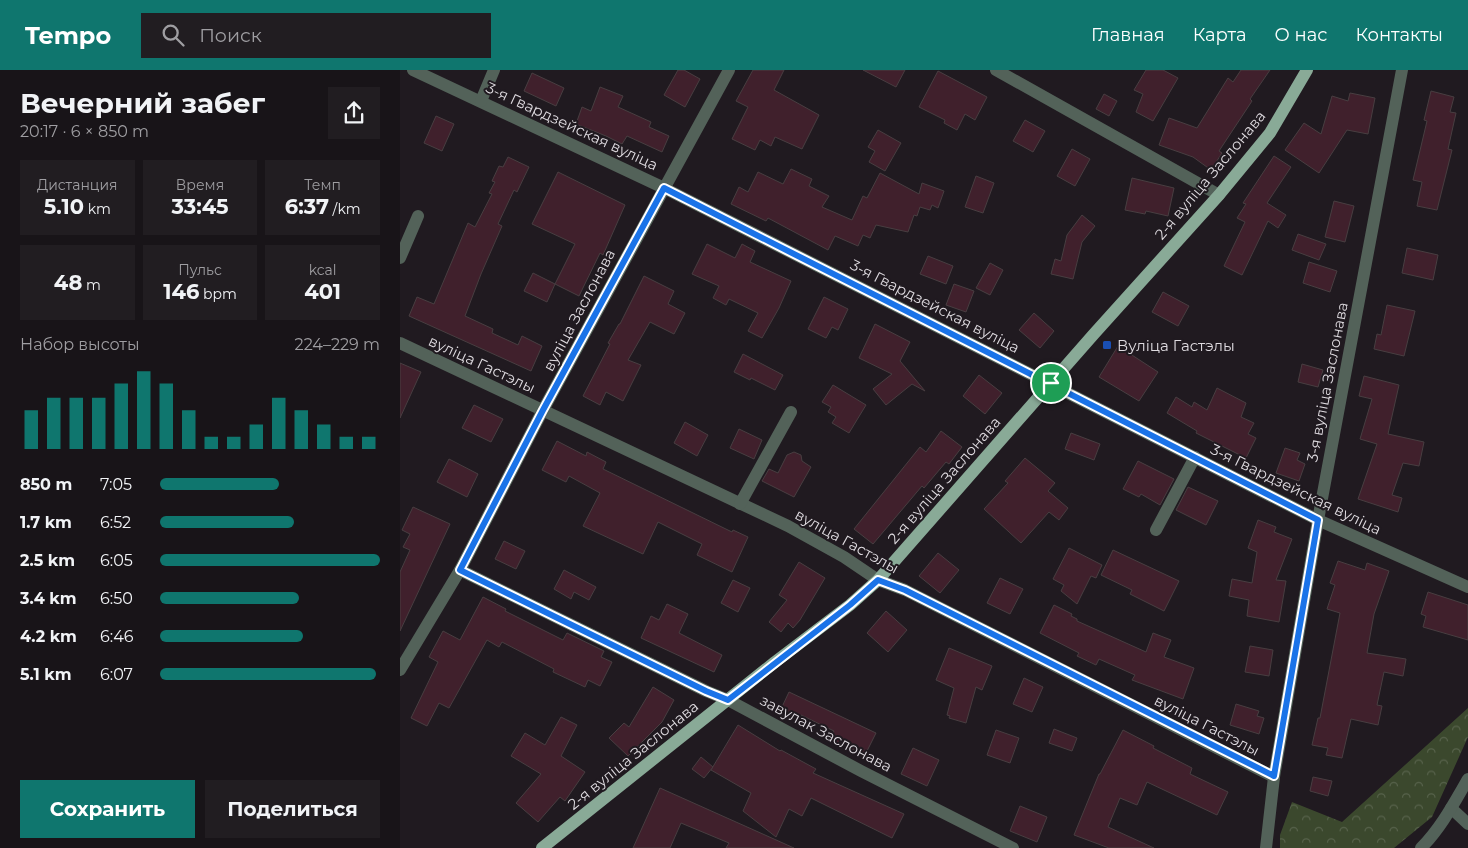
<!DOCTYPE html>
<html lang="ru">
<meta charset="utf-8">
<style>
:root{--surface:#181418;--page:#211d21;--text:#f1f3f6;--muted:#9f9ea2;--accent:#0f766e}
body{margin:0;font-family:Montserrat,sans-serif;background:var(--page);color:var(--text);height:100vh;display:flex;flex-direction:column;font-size:19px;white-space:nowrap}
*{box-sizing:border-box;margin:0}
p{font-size:16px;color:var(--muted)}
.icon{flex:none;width:28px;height:28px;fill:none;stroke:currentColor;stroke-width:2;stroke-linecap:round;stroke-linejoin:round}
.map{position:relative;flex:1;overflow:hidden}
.panel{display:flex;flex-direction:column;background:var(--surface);width:400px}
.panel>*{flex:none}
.pin{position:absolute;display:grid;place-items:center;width:42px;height:42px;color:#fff;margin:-21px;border:2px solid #fff;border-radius:50%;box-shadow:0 1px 5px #0007}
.round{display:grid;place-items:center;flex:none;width:52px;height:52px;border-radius:0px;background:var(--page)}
.head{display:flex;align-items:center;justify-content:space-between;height:85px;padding:0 20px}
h1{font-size:28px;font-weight:700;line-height:38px}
.figures{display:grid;grid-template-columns:repeat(3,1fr);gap:8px;height:85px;padding:5px 20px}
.figures div{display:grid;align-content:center;border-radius:0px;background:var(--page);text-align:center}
.figures b{font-size:21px;font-weight:700}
.figures small{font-size:14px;font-weight:400}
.figures p{font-size:14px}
.chart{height:140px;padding:10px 20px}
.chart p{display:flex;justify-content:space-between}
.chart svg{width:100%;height:90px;margin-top:5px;stroke:var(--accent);stroke-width:6}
.cta{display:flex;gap:10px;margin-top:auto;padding:10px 20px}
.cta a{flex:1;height:58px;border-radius:0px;background:var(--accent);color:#fff;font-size:20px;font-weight:700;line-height:58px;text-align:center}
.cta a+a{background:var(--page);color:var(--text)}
ul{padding:0 20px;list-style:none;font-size:16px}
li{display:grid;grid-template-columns:80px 60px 1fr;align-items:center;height:38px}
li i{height:12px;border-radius:6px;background:var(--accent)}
header{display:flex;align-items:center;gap:30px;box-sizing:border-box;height:70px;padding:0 25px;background:var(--accent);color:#fff}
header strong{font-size:24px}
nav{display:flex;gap:28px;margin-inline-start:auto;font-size:18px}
.search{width:350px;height:45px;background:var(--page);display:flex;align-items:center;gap:12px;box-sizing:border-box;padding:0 18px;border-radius:0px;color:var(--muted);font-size:19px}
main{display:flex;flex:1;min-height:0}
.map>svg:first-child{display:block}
</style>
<header>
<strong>Tempo</strong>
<div class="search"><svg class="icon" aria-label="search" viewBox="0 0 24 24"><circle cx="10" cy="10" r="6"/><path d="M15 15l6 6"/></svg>Поиск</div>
<nav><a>Главная</a><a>Карта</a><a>О нас</a><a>Контакты</a></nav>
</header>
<main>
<section class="panel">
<div class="head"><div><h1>Вечерний забег</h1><p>20:17 · 6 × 850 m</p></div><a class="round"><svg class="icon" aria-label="share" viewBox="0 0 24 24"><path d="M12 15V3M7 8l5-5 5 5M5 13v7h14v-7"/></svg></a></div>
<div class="figures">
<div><p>Дистанция</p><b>5.10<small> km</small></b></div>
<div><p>Время</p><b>33:45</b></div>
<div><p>Темп</p><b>6:37<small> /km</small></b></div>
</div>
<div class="figures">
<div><b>48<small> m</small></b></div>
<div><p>Пульс</p><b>146<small> bpm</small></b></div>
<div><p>kcal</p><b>401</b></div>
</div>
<div class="chart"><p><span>Набор высоты</span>224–229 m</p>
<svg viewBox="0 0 160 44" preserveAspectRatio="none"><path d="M5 44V25M15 44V19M25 44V19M35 44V19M45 44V12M55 44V6M65 44V12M75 44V25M85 44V38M95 44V38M105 44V32M115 44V19M125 44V25M135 44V32M145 44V38M155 44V38"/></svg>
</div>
<ul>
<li><b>850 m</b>7:05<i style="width:54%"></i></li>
<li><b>1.7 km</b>6:52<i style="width:61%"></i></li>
<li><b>2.5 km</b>6:05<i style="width:100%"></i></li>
<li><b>3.4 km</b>6:50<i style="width:63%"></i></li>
<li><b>4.2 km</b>6:46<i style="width:65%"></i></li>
<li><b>5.1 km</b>6:07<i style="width:98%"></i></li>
</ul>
<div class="cta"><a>Сохранить</a><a>Поделиться</a></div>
</section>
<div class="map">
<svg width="1068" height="778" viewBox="0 0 1068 778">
<defs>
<pattern id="forest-crowns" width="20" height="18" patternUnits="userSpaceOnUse" patternTransform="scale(1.25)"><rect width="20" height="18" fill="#3b482d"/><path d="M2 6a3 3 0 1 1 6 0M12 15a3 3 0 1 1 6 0" fill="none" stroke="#57624b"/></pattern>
</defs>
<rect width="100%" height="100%" fill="#201a20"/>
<!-- forest -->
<path fill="url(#forest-crowns)" d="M 1068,638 L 1068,667 L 1032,747 L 994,778 L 880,778 L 880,765 L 892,732 L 942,752 Z"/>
<!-- building -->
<g fill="#40202c" stroke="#483e41">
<path d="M 278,0 L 284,0 L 300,9 L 285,37 L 264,25 Z"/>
<path d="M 353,0 L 384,0 L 374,20 L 419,45 L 402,79 L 375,67 L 371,76 L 360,70 L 355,80 L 332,69 L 348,37 L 336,31 Z"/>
<path d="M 463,0 L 505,0 L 496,17 Z"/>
<path d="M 746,0 L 763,0 L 778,8 L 753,51 L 736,42 L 743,24 L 734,20 Z"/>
<path d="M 841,0 L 870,0 L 850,29 L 852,31 L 819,81 L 822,83 L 811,100 L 793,87 L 759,75 L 769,48 L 797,58 L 828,8 L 833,12 Z"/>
<path d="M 538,1 L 587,27 L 575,50 L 565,44 L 557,60 L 544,53 L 545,50 L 519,37 Z"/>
<path d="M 132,3 L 164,18 L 156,36 L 124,21 Z"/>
<path d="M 200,17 L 223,26 L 218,37 L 251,52 L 249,57 L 269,66 L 262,82 L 227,66 L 222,74 L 206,66 L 176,54 L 182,37 L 191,41 Z"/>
<path d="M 1031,21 L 1054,27 L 1050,42 L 1056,43 L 1048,79 L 1052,80 L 1037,140 L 1017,136 L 1022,112 L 1013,110 L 1027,51 L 1024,50 Z"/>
<path d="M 950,23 L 975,28 L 968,64 L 947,60 L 919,103 L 885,80 L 904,53 L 921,64 L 932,26 L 948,31 Z"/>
<path d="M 704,24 L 717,31 L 709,46 L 696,39 Z"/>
<path d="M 36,46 L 54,54 L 42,81 L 24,73 Z"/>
<path d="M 625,50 L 645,61 L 633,82 L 613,71 Z"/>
<path d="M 478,60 L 501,73 L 485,101 L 469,92 L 475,81 L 468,77 Z"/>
<path d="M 672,79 L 690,89 L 675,116 L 657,106 Z"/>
<path d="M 874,86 L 891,97 L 867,133 L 886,145 L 878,158 L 868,151 L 842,205 L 824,196 L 845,152 L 837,148 L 846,134 L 843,133 Z"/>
<path d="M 108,87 L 129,97 L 117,122 L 114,120 L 98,154 L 102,156 L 81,204 L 65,246 L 93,259 L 92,263 L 118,275 L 122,266 L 142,276 L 131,301 L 9,246 L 17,227 L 34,234 L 68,153 L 75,157 L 92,124 L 89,123 L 95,112 L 92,111 L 99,96 L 103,97 Z"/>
<path d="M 391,99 L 412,109 L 409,116 L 429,126 L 422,137 L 452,150 L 463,126 L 467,128 L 480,103 L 519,124 L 522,113 L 544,121 L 538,138 L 532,135 L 530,140 L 520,137 L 517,146 L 514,145 L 508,162 L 476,155 L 470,168 L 463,165 L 458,176 L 435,166 L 428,180 L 368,148 L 366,151 L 331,134 L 339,117 L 348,122 L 358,102 L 383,114 Z"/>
<path d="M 158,102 L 225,135 L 203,185 L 200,183 L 179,226 L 155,214 L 175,174 L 132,154 Z"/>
<path d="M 576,106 L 594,113 L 583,143 L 565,137 Z"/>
<path d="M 732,108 L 774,118 L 768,146 L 746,141 L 745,144 L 725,140 Z"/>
<path d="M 934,131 L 954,136 L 945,172 L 925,167 Z"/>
<path d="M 682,145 L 695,156 L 682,172 L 673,209 L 651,204 L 655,189 L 661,191 L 667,165 Z"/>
<path d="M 898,164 L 926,174 L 919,190 L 892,180 Z"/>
<path d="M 307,174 L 335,188 L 342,174 L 355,181 L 350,192 L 391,211 L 379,238 L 362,268 L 348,261 L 358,243 L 329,229 L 326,235 L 313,228 L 319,216 L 292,204 Z"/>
<path d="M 1007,178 L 1038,185 L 1033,210 L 1002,203 Z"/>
<path d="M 528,186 L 553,196 L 546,214 L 520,204 Z"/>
<path d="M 909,192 L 937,201 L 930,222 L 903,213 Z"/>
<path d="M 590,193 L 603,200 L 590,225 L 576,218 Z"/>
<path d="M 133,203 L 155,214 L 147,232 L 124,221 Z"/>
<path d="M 244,206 L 274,221 L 268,234 L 285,243 L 274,264 L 250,252 L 228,290 L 241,295 L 223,331 L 206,322 L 200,335 L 183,326 L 210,274 L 208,273 L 219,254 L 220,254 Z"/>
<path d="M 554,214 L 574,221 L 566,242 L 546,235 Z"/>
<path d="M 763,222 L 789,236 L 778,256 L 752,242 Z"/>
<path d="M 424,227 L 448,239 L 438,260 L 432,257 L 426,268 L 408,259 Z"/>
<path d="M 987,235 L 1015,241 L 1004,286 L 974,279 L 977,264 L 981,265 Z"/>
<path d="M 634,243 L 654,261 L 640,278 L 619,260 Z"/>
<path d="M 475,254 L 510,272 L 500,291 L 525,321 L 512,314 L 486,335 L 473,319 L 492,304 L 459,288 Z"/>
<path d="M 718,276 L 758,302 L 739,331 L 699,307 Z"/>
<path d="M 343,284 L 383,305 L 375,320 L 351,308 L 350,310 L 334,302 Z"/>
<path d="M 0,293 L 21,302 L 0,348 Z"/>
<path d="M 902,294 L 923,300 L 918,317 L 898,312 Z"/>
<path d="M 579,305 L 602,323 L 585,344 L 563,326 Z"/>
<path d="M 964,306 L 999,315 L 988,364 L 1024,372 L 1019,396 L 1003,393 L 992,425 L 1002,428 L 998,442 L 958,429 L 977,374 L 960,369 L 972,329 L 959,326 Z"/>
<path d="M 433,315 L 466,335 L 449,363 L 432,353 L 436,347 L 428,342 L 431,337 L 422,332 Z"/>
<path d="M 817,318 L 846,333 L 841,347 L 854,353 L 848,364 L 856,368 L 846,388 L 796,363 L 797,361 L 767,343 L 776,327 L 792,337 L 794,332 L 807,340 Z"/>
<path d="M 74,335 L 103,349 L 91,372 L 62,358 Z"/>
<path d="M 285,352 L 308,365 L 297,386 L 274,373 Z"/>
<path d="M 339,359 L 362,370 L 354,389 L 330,378 Z"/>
<path d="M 541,361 L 562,377 L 549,394 L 546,392 L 524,418 L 522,416 L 473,474 L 454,459 L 520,377 L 526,382 Z"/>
<path d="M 671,363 L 700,374 L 694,390 L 665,379 Z"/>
<path d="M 157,371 L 186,386 L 187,382 L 206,392 L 203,399 L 332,462 L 333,460 L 348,467 L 332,502 L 297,485 L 302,474 L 258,452 L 243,484 L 183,456 L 200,423 L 169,406 L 166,412 L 142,400 Z"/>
<path d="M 885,378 L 900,383 L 897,390 L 905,394 L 899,411 L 876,403 Z"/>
<path d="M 394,382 L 401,385 L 402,391 L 411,397 L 394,427 L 362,411 L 369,399 L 378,403 L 387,385 Z"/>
<path d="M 625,388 L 655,413 L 648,421 L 668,438 L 659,450 L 649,442 L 621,473 L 584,439 L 608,413 L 605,411 Z"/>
<path d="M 49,389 L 78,404 L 67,427 L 37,412 Z"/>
<path d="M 738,391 L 774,409 L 760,435 L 741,424 L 739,427 L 723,419 Z"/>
<path d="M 788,417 L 818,431 L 806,455 L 776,440 Z"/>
<path d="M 13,437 L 50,454 L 0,561 L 0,502 L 10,480 L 3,477 L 10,464 L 2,460 Z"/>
<path d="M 858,450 L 876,457 L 874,462 L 892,469 L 876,510 L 886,511 L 879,552 L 847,546 L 849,530 L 829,526 L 832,509 L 852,513 L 857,482 L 848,478 Z"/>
<path d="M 104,471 L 125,481 L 116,499 L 95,489 Z"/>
<path d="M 669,478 L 702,495 L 696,508 L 691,506 L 677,534 L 661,521 L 664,515 L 653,509 Z"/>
<path d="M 713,480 L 779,511 L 764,541 L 730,524 L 732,520 L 701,505 Z"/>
<path d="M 538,483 L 559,500 L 540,523 L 519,506 Z"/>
<path d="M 938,491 L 965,500 L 967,493 L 989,501 L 974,544 L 967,583 L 1006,589 L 1003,606 L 984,602 L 977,635 L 982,636 L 978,655 L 951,649 L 942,688 L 926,685 L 928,678 L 912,675 L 918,648 L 920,648 L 940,543 L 927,539 L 935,515 L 930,513 Z"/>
<path d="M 399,492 L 425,508 L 400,550 L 393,558 L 388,553 L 381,562 L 369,552 L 387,530 L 379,525 Z"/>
<path d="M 164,500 L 196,517 L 189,530 L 174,522 L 171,529 L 154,519 Z"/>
<path d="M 600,508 L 623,519 L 610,544 L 587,533 Z"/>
<path d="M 333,510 L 350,518 L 338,542 L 321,533 Z"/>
<path d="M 1028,522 L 1068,535 L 1068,570 L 1023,557 L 1026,546 L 1021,544 Z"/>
<path d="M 83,527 L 106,539 L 105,541 L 163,570 L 167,563 L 204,581 L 201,587 L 212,592 L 200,616 L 188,610 L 185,617 L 153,602 L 154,599 L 102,572 L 99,577 L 87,570 L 49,638 L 39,633 L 27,656 L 11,648 L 38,592 L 29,587 L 43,561 L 60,570 Z"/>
<path d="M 267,534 L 288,544 L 279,563 L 322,585 L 314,602 L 241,568 L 251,546 L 259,550 Z"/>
<path d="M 654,535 L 672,544 L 671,546 L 677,549 L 677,551 L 746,582 L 753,563 L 771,570 L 764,587 L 794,598 L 783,629 L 732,610 L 735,605 L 699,589 L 696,595 L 677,586 L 679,583 L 640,563 Z"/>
<path d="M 486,541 L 507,560 L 488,582 L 467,563 Z"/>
<path d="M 850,576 L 873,580 L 869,606 L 845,602 Z"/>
<path d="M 549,578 L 592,596 L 582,620 L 576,617 L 566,653 L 549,648 L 550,646 L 547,645 L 554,618 L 536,610 Z"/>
<path d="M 624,608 L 643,617 L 632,642 L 613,634 Z"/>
<path d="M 253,617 L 274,630 L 262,652 L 228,686 L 209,668 L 224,653 L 229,657 Z"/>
<path d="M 389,622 L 476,663 L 465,685 L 430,669 L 434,661 L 401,645 L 400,648 L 381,639 Z"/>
<path d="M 836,634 L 859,641 L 857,646 L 864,648 L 859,664 L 830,655 Z"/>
<path d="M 161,647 L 177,655 L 161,686 L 185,702 L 165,731 L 160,727 L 138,752 L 116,733 L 141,704 L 111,686 L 125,663 L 145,675 Z"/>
<path d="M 338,655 L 380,681 L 381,680 L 416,699 L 413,703 L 504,744 L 492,768 L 411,728 L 402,746 L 389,739 L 376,767 L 343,741 L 351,723 L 311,700 Z"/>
<path d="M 654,659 L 677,668 L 672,681 L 649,673 Z"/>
<path d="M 596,660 L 619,668 L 610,693 L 587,685 Z"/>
<path d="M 723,660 L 754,676 L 753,678 L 792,698 L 790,704 L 828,722 L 817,745 L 747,712 L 737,735 L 720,728 L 708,757 L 754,778 L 709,778 L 674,765 L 699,704 L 700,704 Z"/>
<path d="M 513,678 L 539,690 L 527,716 L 501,704 Z"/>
<path d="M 301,687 L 313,697 L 304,708 L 292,699 Z"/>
<path d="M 913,707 L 932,711 L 928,726 L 910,721 Z"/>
<path d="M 260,718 L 394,778 L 326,778 L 329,773 L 281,753 L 270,778 L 233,778 Z"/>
<path d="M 620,736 L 647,747 L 637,772 L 610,761 Z"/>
</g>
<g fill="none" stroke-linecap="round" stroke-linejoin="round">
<!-- minor -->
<g stroke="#536259" stroke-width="12">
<path d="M 13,0 L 264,118 L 918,450 L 1068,517"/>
<path d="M 596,0 L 819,125"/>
<path d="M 81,31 L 94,0"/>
<path d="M 0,188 L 18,146"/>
<path d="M 0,273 L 388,456 L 444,487 L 478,510 L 505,520 L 874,707"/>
<path d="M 340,434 L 391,342"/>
<path d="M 756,460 L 795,387"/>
<path d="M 60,500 L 306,621 L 328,630 L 461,701 L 613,778"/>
<path d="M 0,600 L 60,500 L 143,340 L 329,0"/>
<path d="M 1051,738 L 1068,754"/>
<path d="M 866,778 L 874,707 L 918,450 L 1002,0"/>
<path d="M 1021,778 C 1041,758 1054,733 1068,709"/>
</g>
<!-- major -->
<path stroke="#89aa97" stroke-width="12" d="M 142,778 L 375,592 L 450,535 L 478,510 L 693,265 L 819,125 L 870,63 L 907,0"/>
</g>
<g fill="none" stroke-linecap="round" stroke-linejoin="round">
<defs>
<path id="route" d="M 264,118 L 918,450 L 874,706 L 505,520 L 478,510 L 450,535 L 328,630 L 306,621 L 60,500 L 143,340 Z"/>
</defs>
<!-- route casing -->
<use href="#route" stroke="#fff" stroke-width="10"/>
<!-- route -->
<use href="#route" stroke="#1a73e8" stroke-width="6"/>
</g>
<!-- markers -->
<rect fill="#1a4fb4" stroke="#201a20" stroke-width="2" x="702" y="270" width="10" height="10" rx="2.5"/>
<g text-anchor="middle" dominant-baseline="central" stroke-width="4" stroke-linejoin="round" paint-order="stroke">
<!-- street labels -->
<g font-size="15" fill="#dfdbe0" stroke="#201a20">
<text transform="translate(172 56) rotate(25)">3-я Гвардзейская вуліца</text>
<text transform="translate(810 105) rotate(-50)">2-я вуліца Заслонава</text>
<text transform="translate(535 236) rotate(27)">3-я Гвардзейская вуліца</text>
<text transform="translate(179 240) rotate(-62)">вуліца Заслонава</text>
<text transform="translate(82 294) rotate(25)">вуліца Гастэлы</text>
<text transform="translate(927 312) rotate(-79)">3-я вуліца Заслонава</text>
<text transform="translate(544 410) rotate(-49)">2-я вуліца Заслонава</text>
<text transform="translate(896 419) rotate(26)">3-я Гвардзейская вуліца</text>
<text transform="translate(447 471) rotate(29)">вуліца Гастэлы</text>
<text transform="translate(807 655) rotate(27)">вуліца Гастэлы</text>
<text transform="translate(426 663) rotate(28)">завулак Заслонава</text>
<text transform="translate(233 685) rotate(-39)">2-я вуліца Заслонава</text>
</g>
<!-- poi labels -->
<g font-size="15" fill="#dfdbe0" stroke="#201a20" text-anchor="start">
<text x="717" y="275">Вуліца Гастэлы</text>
</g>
</g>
</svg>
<div class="pin" style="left:651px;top:313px;background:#1e9e55"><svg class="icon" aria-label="arrive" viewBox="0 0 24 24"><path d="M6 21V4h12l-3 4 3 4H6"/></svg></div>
</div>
</main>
